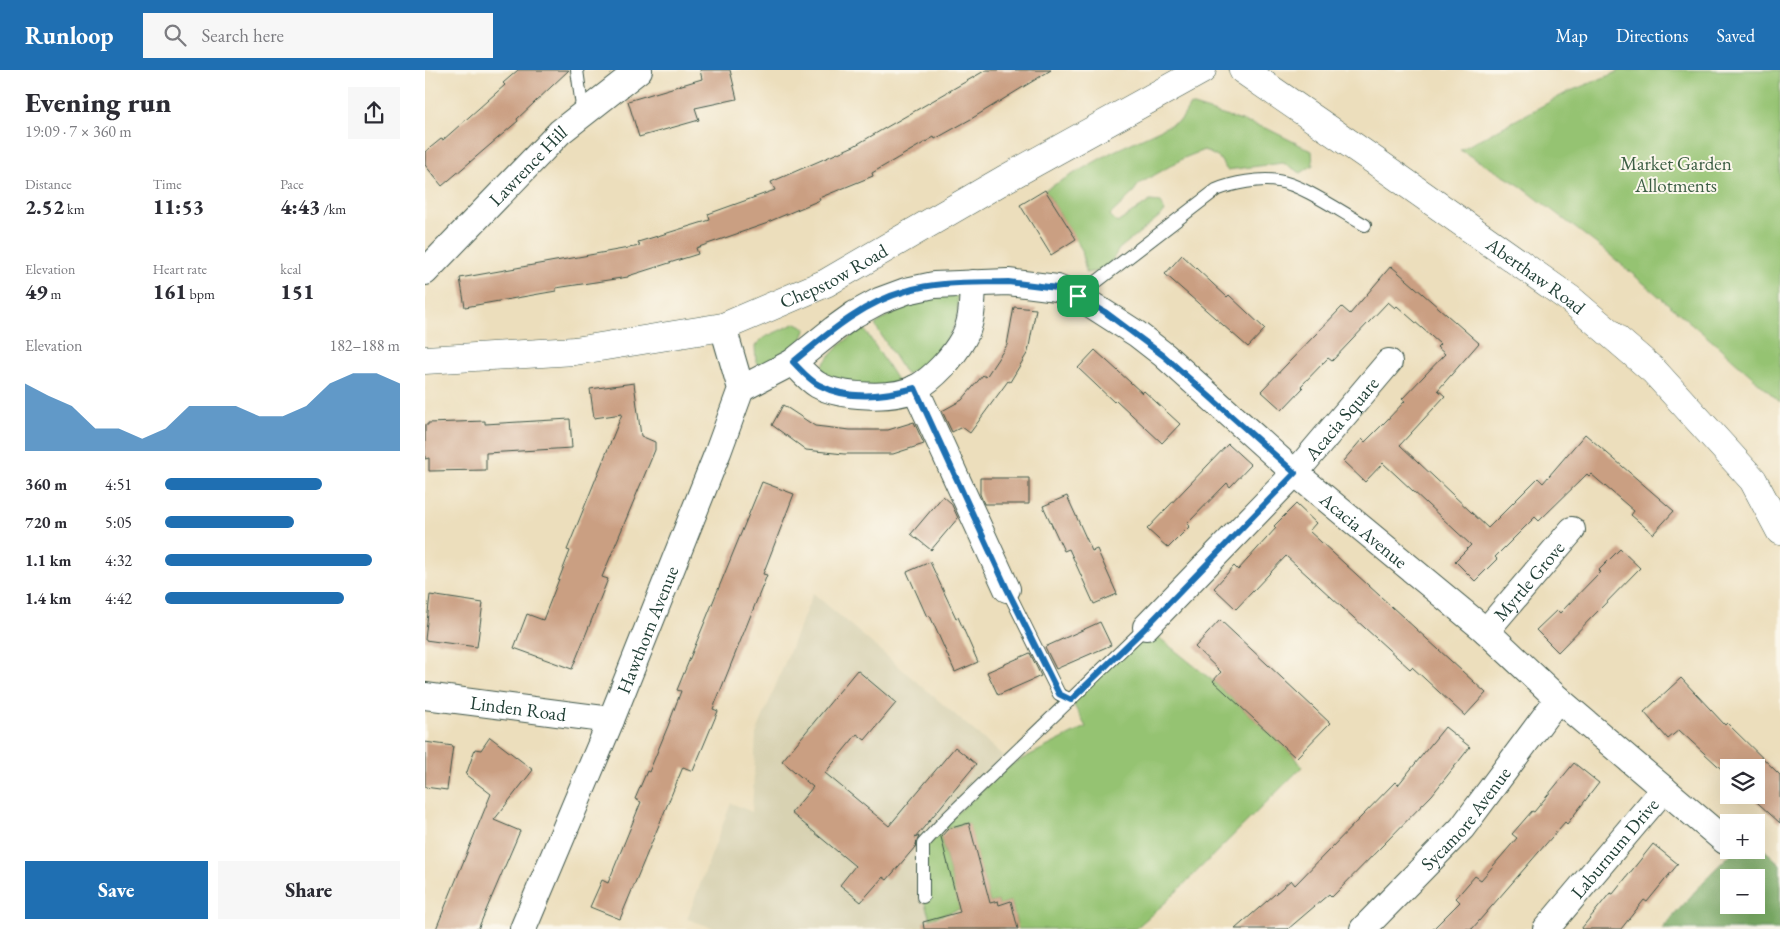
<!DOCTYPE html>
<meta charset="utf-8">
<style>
:root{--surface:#fff;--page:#f7f7f7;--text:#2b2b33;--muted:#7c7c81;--accent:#1f6fb2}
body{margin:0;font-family:"EB Garamond",serif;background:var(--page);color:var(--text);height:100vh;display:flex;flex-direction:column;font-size:19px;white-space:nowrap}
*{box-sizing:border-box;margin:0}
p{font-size:16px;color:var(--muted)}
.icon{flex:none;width:28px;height:28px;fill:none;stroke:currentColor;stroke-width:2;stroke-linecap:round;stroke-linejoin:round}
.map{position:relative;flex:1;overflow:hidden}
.panel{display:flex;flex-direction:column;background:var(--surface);width:425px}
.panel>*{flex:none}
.fabs{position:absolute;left:1295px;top:689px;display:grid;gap:10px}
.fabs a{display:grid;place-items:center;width:45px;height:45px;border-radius:0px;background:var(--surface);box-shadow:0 5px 20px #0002;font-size:25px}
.pin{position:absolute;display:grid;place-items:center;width:42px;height:42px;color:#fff;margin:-21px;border-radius:10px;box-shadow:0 2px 8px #0006}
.round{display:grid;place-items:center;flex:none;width:52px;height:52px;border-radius:0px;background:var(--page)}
.summary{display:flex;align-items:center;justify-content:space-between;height:85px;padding:0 25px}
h1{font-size:28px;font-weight:800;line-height:38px}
.figures{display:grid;grid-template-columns:repeat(3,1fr);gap:8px;height:85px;padding:5px 25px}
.figures div{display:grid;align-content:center}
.figures b{font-size:21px;font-weight:800}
.figures small{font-size:14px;font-weight:400}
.figures p{font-size:14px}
.chart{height:140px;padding:10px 25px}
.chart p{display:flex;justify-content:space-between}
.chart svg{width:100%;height:90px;margin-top:5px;fill:var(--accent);opacity:.7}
.action{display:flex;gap:10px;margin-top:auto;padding:10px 25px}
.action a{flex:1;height:58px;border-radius:0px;background:var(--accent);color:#fff;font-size:20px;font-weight:800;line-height:58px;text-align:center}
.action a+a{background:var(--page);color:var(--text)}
ul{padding:0 25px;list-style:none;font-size:16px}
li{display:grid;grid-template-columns:80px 60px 1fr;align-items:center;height:38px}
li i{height:12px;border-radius:6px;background:var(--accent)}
header{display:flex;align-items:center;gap:30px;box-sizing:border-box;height:70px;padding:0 25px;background:var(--accent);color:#fff}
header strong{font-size:24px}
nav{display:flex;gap:28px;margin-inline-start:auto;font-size:18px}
.search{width:350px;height:45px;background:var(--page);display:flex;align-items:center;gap:12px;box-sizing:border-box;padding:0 18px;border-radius:0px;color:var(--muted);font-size:19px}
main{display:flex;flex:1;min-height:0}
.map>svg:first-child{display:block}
</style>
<header>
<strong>Runloop</strong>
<div class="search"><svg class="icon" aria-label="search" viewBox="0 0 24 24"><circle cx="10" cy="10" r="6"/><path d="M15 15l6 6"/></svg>Search here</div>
<nav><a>Map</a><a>Directions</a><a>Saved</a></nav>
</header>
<main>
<section class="panel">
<div class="summary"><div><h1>Evening run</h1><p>19:09 · 7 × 360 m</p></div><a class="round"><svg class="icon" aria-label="share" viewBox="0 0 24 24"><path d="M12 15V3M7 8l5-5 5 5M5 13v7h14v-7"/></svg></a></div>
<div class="figures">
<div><p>Distance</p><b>2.52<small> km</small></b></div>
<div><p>Time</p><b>11:53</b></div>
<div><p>Pace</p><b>4:43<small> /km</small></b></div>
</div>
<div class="figures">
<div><p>Elevation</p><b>49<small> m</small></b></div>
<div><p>Heart rate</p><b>161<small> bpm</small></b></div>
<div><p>kcal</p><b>151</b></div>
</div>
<div class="chart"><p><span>Elevation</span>182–188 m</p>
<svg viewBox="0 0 160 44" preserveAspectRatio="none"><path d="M0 44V11L10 17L20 22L30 33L40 33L50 38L60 33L70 22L80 22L90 22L100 27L110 27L120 22L130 11L140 6L150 6L160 11V44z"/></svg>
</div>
<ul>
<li><b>360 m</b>4:51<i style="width:67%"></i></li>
<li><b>720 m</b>5:05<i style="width:55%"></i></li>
<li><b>1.1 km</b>4:32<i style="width:88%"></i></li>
<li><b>1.4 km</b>4:42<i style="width:76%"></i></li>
</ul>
<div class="action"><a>Save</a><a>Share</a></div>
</section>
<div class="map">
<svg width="1355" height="859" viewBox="0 0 1355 859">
<rect width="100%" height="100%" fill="#fbf7ec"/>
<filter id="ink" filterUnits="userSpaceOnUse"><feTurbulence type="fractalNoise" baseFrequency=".02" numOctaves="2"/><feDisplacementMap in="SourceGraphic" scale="10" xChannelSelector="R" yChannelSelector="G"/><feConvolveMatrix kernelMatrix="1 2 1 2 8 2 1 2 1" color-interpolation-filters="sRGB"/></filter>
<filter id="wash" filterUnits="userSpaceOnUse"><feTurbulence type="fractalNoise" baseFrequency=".0096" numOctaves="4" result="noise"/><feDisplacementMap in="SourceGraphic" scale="20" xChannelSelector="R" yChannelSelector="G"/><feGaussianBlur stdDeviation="1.12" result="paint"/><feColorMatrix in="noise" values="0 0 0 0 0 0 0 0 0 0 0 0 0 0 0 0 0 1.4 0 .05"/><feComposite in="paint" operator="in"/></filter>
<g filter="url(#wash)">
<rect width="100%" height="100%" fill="#ecdebc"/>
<!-- built -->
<path fill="#d8d2b2" d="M 388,523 L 583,690 L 498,774 L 498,827 L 508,859 L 292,859 L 262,849 L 306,733 L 327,742 L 331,664 Z"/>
<!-- green -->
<g fill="#95c372" stroke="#5a8053">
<path d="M 1197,0 L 1355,0 L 1355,332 L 1293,276 L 1178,179 L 1094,115 L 1035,80 L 1143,22 Z"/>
<path d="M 765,35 L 843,59 L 887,81 L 888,95 L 876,103 L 858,93 L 802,100 L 794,88 L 779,80 L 759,88 L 714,114 L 706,125 L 685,145 L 692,153 L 725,131 L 736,132 L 740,142 L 694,179 L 683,197 L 674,201 L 661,203 L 657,180 L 620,120 L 687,82 L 756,50 Z"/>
<path d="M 525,224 L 532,226 C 536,246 526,266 513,281 C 505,291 491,298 481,305 L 450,255 C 471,237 499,231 525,224 Z"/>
<path d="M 371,253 L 381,258 L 374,276 L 336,298 L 331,292 L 330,276 L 338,268 Z"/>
<path d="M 438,257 L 474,313 L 446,318 L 393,303 C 403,283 421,270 438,257 Z"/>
<path d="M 721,557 L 788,611 L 871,688 L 877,697 L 741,832 L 710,859 L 593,859 L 586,831 L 577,834 L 581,849 L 578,849 L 573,831 L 565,833 L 543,753 L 514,761 L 535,839 L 505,849 L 498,827 L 498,774 L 585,695 L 661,657 L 646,630 Z"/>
</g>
<!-- forest -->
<path fill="#78a964" stroke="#4c734c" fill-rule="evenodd" d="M 1331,772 L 1355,794 L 1355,859 L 1237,859 L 1287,802 L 1310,780 L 1331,780 ZM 1304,808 L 1331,808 L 1331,835 L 1304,835 Z"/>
<g id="blocks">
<!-- building -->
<g fill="#ca9f82">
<path d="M 93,0 L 144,0 L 92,49 L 93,51 L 17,116 L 0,95 L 0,82 L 16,69 L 18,70 L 80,15 L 78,13 Z"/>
<path d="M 275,0 L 305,0 L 312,29 L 270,38 L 274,50 L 214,67 L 203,31 L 277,9 Z"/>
<path d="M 561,0 L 626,0 L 546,49 L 510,69 L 509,67 L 447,103 L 448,106 L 394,128 L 395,130 L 343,152 L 343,153 L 271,178 L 273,184 L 203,206 L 203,207 L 131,218 L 131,221 L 40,237 L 35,208 L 215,176 L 213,172 L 285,150 L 283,144 L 350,120 L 346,112 L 429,76 Z"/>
<path d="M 620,120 L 651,169 L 626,185 L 595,135 Z"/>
<path d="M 757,185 L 802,227 L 804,225 L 840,259 L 823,277 L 740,204 Z"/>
<path d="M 966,196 L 1054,273 L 1013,320 L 1020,326 L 975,375 L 1063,458 L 1113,408 L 1118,413 L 1160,364 L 1249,441 L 1228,464 L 1206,445 L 1209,441 L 1166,404 L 1164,406 L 1162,404 L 1114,451 L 1110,447 L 1070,487 L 1072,489 L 1050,511 L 1030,491 L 1046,475 L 958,393 L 940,412 L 918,391 L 937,369 L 940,372 L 961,351 L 980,331 L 977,329 L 1020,284 L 1012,277 L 1015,274 L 972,236 L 970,238 L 963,232 L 907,291 L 903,288 L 876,316 L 878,318 L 857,340 L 836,321 L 917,237 L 925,244 Z"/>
<path d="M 589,237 L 611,239 L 603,282 L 585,312 L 583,311 L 545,363 L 537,357 L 527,362 L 517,341 L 537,330 L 558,305 L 561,307 L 582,275 Z"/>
<path d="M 670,280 L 717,323 L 719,321 L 755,354 L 737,373 L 691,330 L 689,332 L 653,298 Z"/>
<path d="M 209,313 L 216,366 L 230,372 L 230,380 L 177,507 L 183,509 L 147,599 L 89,578 L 102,544 L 118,550 L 145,481 L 142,480 L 197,344 L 169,348 L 165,319 Z"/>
<path d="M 358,335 L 390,356 L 425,360 L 463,360 L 489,352 L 499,374 L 468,384 L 419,384 L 381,380 L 347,355 Z"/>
<path d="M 145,349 L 147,378 L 61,383 L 61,400 L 4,401 L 4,388 L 0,389 L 0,355 L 3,355 L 3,353 L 60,351 L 60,354 Z"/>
<path d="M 803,374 L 826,395 L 805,417 L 802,413 L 762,454 L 765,456 L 743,478 L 722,459 Z"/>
<path d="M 555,408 L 604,408 L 604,434 L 559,434 L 555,424 Z"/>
<path d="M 337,412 L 369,424 L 338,504 L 342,505 L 288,639 L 293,641 L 268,701 L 258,697 L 195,849 L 165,837 L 177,810 L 183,813 L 216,732 L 210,729 L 222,701 L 224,702 L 243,656 L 256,621 L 252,620 Z"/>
<path d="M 518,426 L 526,433 L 533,448 L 506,480 L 486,464 Z"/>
<path d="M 642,426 L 667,481 L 672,479 L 692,524 L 669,534 L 644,479 L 639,481 L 618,436 Z"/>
<path d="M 871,434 L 891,453 L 884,461 L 1061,623 L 1040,646 L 987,597 L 985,599 L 861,486 L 811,539 L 789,518 L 809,496 L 813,500 L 851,458 L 849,456 Z"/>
<path d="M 1195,479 L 1215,498 L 1133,582 L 1111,560 L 1132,540 L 1135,543 L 1175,502 L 1173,501 Z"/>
<path d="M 505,492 L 531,548 L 533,547 L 553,592 L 530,602 L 505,546 L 502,547 L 482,502 Z"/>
<path d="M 5,525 L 58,533 L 52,577 L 0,570 Z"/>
<path d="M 795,550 L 905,653 L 871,688 L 788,611 L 796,602 L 770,577 Z"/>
<path d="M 675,552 L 686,575 L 631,599 L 620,577 Z"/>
<path d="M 605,583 L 616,606 L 573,625 L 562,602 Z"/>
<path d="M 432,600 L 471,633 L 440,670 L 432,664 L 400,703 L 464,756 L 530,677 L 551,694 L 490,768 L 494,766 L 490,777 L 462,810 L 458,807 L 436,832 L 415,815 L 430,796 L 366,743 L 388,717 L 357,691 Z"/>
<path d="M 1256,608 L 1300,655 L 1302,653 L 1355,705 L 1355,753 L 1324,725 L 1331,725 L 1331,698 L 1304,698 L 1304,706 L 1254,660 L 1243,669 L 1219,642 Z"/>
<path d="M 1020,657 L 1045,677 L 1007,725 L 907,827 L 904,824 L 863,859 L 810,859 L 866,810 L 870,815 L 970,712 L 973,715 Z"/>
<path d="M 65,667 L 108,700 L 69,750 L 95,761 L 53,859 L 11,859 L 66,724 L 41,705 L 50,679 L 56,680 Z"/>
<path d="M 0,672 L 28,676 L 22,720 L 0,717 Z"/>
<path d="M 1149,693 L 1174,713 L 1142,754 L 1140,752 L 1047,859 L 1008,859 L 1035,832 L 1031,828 L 1050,806 L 1056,810 L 1092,768 L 1087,764 L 1107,741 L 1109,742 Z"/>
<path d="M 544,753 L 565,833 L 573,831 L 574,835 L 586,831 L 593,859 L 499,859 L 498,852 L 535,842 L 516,767 L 523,759 Z"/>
<path d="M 1228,774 L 1253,794 L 1222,832 L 1219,830 L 1196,859 L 1156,859 L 1185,823 L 1188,824 Z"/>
</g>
</g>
</g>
<g filter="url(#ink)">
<use href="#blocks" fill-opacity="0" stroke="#3e5548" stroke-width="1"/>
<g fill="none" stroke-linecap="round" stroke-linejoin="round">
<defs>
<g id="lane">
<path d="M 152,0 L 158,44"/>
<path d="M 653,226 L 791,120 C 808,113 835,108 853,111 C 876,114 918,143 940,155"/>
<path d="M 582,519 L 634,624 L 646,630"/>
<path d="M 498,827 L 498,774 L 521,749 L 721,557"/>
</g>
<g id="street">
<path id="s1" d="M 0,202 L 135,62 L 214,0"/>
<path d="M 368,292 C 376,300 383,309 393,315 C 415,327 468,330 491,318 C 509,308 528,287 538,269 C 548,252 547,232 548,213"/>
<path d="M 490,318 L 582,519"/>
<path id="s2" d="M 316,319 L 368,292 L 409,259 L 430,244 L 454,231 L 481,221 L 509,215 L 583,212 L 632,218 L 653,226 L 712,264 L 739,285 L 870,403 L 1061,561 L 1133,629 L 1300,771"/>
<path id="s3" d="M 721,557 L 870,403 L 964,292"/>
<path id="s4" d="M 1061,561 L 1147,460"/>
<path id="s5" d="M 0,626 L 186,650"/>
<path id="s6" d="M 98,859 L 186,650 L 293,382 L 316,319 L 298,257"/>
<path id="s7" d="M 938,859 L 1037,758 L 1133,629"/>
<path id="s8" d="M 1121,859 L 1239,719"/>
</g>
<g id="secondary">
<path id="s9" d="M 818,0 L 950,91 L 1145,229 L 1229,301 L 1328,410 L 1355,461"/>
<path id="s10" d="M 0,290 L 150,281 L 298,257 L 401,213 L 580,109 L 777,0"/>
</g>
</defs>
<!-- lane casing -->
<use href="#lane" stroke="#3e5548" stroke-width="14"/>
<!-- street casing -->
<use href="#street" stroke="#3e5548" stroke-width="28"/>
<!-- secondary casing -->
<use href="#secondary" stroke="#3e5548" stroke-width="29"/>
<!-- lane -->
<use href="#lane" stroke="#fff" stroke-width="12"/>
<!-- street -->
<use href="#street" stroke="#fff" stroke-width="26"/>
<!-- secondary -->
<use href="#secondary" stroke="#fff" stroke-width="28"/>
</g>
</g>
<g fill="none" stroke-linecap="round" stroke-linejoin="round" filter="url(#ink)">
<defs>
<path id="route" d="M 583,212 L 632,218 L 653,226 L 680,242 L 739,286 L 870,403 L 721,557 L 646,630 L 634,624 L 582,519 L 490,318 C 459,326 424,331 394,315 C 384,310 376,300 368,292 C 402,264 437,233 481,221 C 513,211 550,213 583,212 Z"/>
</defs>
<!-- route casing -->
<use href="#route" stroke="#fff" stroke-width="10"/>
<!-- route -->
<use href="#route" stroke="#1f6fb2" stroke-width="6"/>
</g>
<g text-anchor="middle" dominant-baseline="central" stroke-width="4" stroke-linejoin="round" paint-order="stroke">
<!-- park labels -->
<g font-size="19" fill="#3c5e44" stroke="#fbf7ec">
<text x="1251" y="93">Market Garden<tspan x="1251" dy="22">Allotments</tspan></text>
</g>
<!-- street labels -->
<g font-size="19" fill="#1f3d34" stroke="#fbf7ec">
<text stroke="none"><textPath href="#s1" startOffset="148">Lawrence Hill</textPath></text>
<text stroke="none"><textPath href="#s10" startOffset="422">Chepstow Road</textPath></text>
<text stroke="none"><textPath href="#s9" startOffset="358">Aberthaw Road</textPath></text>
<text stroke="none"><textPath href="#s3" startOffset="286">Acacia Square</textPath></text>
<text stroke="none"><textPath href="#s2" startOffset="738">Acacia Avenue</textPath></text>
<text stroke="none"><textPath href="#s4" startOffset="66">Myrtle Grove</textPath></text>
<text stroke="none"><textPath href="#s6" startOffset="324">Hawthorn Avenue</textPath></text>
<text stroke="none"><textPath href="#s5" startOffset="94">Linden Road</textPath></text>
<text stroke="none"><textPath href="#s7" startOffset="151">Sycamore Avenue</textPath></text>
<text stroke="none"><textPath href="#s8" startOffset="106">Laburnum Drive</textPath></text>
</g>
</g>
</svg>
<div class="fabs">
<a><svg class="icon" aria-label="layers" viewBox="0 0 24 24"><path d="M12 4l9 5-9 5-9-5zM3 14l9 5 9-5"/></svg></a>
<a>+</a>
<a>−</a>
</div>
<div class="pin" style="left:653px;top:226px;background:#1e9e55"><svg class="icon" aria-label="arrive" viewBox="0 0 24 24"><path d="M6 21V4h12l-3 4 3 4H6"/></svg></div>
</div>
</main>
